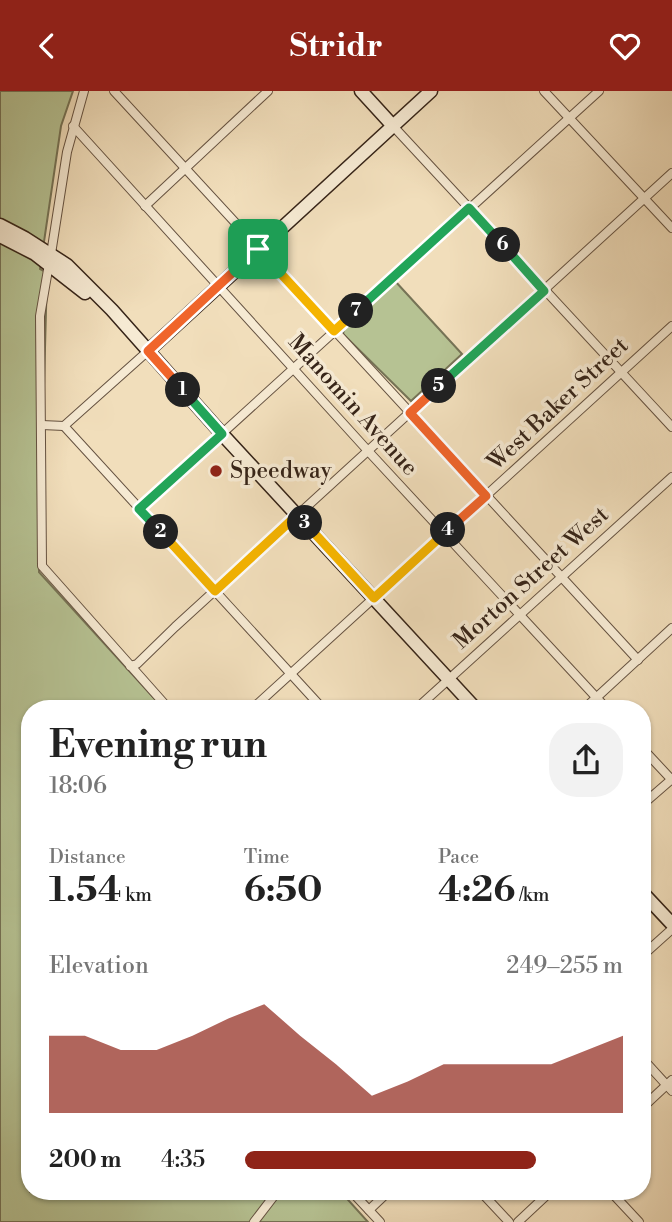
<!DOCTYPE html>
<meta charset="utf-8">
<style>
:root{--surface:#fff;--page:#f2f2f2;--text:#222;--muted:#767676;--accent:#8f2418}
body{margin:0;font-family:"Libre Bodoni",serif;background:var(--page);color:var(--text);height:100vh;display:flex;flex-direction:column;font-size:26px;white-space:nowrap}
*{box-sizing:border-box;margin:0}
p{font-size:23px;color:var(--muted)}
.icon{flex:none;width:38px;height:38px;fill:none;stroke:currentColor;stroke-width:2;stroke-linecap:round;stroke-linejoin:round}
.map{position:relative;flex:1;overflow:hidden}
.panel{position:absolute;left:21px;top:609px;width:630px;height:500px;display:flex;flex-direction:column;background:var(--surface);border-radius:28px;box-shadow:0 2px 5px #0004}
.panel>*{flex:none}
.pin{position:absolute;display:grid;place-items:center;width:60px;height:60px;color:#fff;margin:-30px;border-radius:14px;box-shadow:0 4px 10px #0006}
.km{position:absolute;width:35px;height:35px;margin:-18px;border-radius:50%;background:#222;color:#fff;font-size:19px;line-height:35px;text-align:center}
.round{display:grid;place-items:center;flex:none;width:74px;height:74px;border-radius:28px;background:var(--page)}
.head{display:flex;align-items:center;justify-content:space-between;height:119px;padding:0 28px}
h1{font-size:38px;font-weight:800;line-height:52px}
.figures{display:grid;grid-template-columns:repeat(3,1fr);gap:10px;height:119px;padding:7px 28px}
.figures div{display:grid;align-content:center}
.figures b{font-size:35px;font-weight:800}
.figures small{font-size:19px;font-weight:400}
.figures p{font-size:19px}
.chart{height:196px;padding:14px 28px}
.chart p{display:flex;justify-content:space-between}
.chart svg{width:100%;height:126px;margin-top:7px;fill:var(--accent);opacity:.7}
ul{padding:0 28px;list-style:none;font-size:23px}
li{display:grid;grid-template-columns:112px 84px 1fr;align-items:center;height:52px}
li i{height:18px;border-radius:9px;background:var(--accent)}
header{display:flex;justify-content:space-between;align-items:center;height:91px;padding:0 28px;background:var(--accent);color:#fff;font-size:32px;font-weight:800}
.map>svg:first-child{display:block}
</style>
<header><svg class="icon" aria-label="back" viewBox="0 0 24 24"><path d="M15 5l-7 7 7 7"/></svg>Stridr<svg class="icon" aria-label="heart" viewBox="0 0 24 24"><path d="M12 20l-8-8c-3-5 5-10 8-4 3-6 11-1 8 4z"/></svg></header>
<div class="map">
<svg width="672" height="1131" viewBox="0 0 672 1131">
<rect width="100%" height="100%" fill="#f1debb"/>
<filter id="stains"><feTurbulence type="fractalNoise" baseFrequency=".00286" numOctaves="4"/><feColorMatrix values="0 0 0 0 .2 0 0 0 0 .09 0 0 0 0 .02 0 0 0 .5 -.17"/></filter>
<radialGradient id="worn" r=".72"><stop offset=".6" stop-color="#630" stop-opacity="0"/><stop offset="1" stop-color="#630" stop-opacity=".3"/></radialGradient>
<!-- green -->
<g fill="#b6c293" stroke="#767356" stroke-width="2">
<path d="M 0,0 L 73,0 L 61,35 L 40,178 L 47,182 L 39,481 L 164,618 L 30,618 L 30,1101 L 341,1101 L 368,1131 L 0,1131 Z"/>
<path d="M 395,190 L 462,263 L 411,310 L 343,243 L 344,238 Z"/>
</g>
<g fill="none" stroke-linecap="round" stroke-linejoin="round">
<defs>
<g id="street">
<path d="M 114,0 L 638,569"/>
<path d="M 544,0 L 672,137"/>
<path d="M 73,35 L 369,361 L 607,618"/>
<path d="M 393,35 L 672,336"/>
<path d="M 145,115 L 268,0"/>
<path d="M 51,163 L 67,61 L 84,0"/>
<path d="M 49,173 L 40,225 L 42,475 L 169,618"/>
<path d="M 42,334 L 64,335"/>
<path d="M 64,335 L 323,618"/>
<path d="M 64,335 L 148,260"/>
<path d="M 139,418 L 599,0"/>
<path d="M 130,575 L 137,573 L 175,536 L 672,82"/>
<path d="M 252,618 L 672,235"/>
<path d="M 416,618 L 672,386"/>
<path d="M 584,618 L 672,537"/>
<path d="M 642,657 L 672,689"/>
<path d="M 642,714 L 672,688"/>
<path d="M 642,865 L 672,838"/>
<path d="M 642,967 L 672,1000"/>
<path d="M 642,1017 L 672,989"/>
<path d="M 352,1101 L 380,1131"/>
<path d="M 481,1101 L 509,1131"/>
<path d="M 611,1101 L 639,1131"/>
<path d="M 369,1119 L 388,1101"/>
<path d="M 254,1131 L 277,1101"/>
<path d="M 518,1131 L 550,1101"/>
</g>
<g id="secondary">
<path d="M 361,0 L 393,35"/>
<path d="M 0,134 L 25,147 L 67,174 L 112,219 L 222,343 L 476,618"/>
<path d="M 0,145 L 35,163 L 85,202"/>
<path d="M 148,260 L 431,0"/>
<path d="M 642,801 L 672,833"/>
</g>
</defs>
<!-- street casing -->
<use href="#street" stroke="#655241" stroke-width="10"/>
<!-- secondary casing -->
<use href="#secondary" stroke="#362418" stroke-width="15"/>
<!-- street -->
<use href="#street" stroke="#f6ead3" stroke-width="8"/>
<!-- secondary -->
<use href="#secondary" stroke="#f6ead3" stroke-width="12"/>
</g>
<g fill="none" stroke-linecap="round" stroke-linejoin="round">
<defs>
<path id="split-1" d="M 183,299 L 148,260 L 258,158"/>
<path id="split-2" d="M 161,441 L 139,418 L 222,343 L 183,299"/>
<path id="split-3" d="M 161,441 L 215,500 L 297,424 L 305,432"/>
<path id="split-4" d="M 305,432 L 374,507 L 448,439"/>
<path id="split-5" d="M 439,295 L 410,322 L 486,405 L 448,439"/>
<path id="split-6" d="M 439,295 L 544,200 L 503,154"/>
<path id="split-7" d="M 356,220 L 469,117 L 503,154"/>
<path id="split-8" d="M 258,158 L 334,240 L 356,220"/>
</defs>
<!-- split-1 casing -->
<use href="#split-1" stroke="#fff" stroke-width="14"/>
<!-- split-2 casing -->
<use href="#split-2" stroke="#fff" stroke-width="14"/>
<!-- split-3 casing -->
<use href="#split-3" stroke="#fff" stroke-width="14"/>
<!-- split-4 casing -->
<use href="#split-4" stroke="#fff" stroke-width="14"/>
<!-- split-5 casing -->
<use href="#split-5" stroke="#fff" stroke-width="14"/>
<!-- split-6 casing -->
<use href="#split-6" stroke="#fff" stroke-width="14"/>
<!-- split-7 casing -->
<use href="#split-7" stroke="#fff" stroke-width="14"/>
<!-- split-8 casing -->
<use href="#split-8" stroke="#fff" stroke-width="14"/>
<!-- split-1 -->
<use href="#split-1" stroke="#f0652b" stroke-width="9"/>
<!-- split-2 -->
<use href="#split-2" stroke="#22a559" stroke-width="9"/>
<!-- split-3 -->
<use href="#split-3" stroke="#f5b400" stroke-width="9"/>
<!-- split-4 -->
<use href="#split-4" stroke="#f5b400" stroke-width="9"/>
<!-- split-5 -->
<use href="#split-5" stroke="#f0652b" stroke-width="9"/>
<!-- split-6 -->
<use href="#split-6" stroke="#22a559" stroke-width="9"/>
<!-- split-7 -->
<use href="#split-7" stroke="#22a559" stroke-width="9"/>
<!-- split-8 -->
<use href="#split-8" stroke="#f5b400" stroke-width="9"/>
</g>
<!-- markers -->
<circle fill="#8f2418" stroke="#f6ead3" stroke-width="2.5" cx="216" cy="380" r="7"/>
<g text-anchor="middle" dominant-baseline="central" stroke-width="7" stroke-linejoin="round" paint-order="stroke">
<!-- street labels -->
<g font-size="23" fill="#362418" stroke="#f6ead3">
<text transform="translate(558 313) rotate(-43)">West Baker Street</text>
<text transform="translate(353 314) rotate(48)">Manomin Avenue</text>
<text transform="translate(531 487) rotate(-42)">Morton Street West</text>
</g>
<!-- poi labels -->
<g font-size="23" fill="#362418" stroke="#f6ead3" text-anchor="start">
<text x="230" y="380">Speedway</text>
</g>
</g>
<rect width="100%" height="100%" filter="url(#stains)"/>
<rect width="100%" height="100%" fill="url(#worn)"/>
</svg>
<div class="pin" style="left:258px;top:158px;background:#1e9e55"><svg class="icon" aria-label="arrive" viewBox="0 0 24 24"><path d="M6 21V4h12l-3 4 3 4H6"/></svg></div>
<b class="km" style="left:183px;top:299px">1</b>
<b class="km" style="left:161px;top:441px">2</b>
<b class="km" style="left:305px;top:432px">3</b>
<b class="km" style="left:448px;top:439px">4</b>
<b class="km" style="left:439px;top:295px">5</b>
<b class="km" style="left:503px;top:154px">6</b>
<b class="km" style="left:356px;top:220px">7</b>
<section class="panel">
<div class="head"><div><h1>Evening run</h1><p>18:06</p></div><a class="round"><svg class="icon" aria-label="share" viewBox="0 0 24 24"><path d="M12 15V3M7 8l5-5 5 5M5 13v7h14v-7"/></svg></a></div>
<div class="figures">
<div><p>Distance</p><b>1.54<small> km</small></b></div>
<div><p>Time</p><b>6:50</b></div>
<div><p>Pace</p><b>4:26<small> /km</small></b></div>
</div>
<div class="chart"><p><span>Elevation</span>249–255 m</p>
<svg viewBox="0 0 160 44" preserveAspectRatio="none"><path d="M0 44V17L10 17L20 22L30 22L40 17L50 11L60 6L70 17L80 27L90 38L100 33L110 27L120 27L130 27L140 27L150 22L160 17V44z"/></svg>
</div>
<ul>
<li><b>200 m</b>4:35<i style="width:77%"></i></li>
</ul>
</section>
</div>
